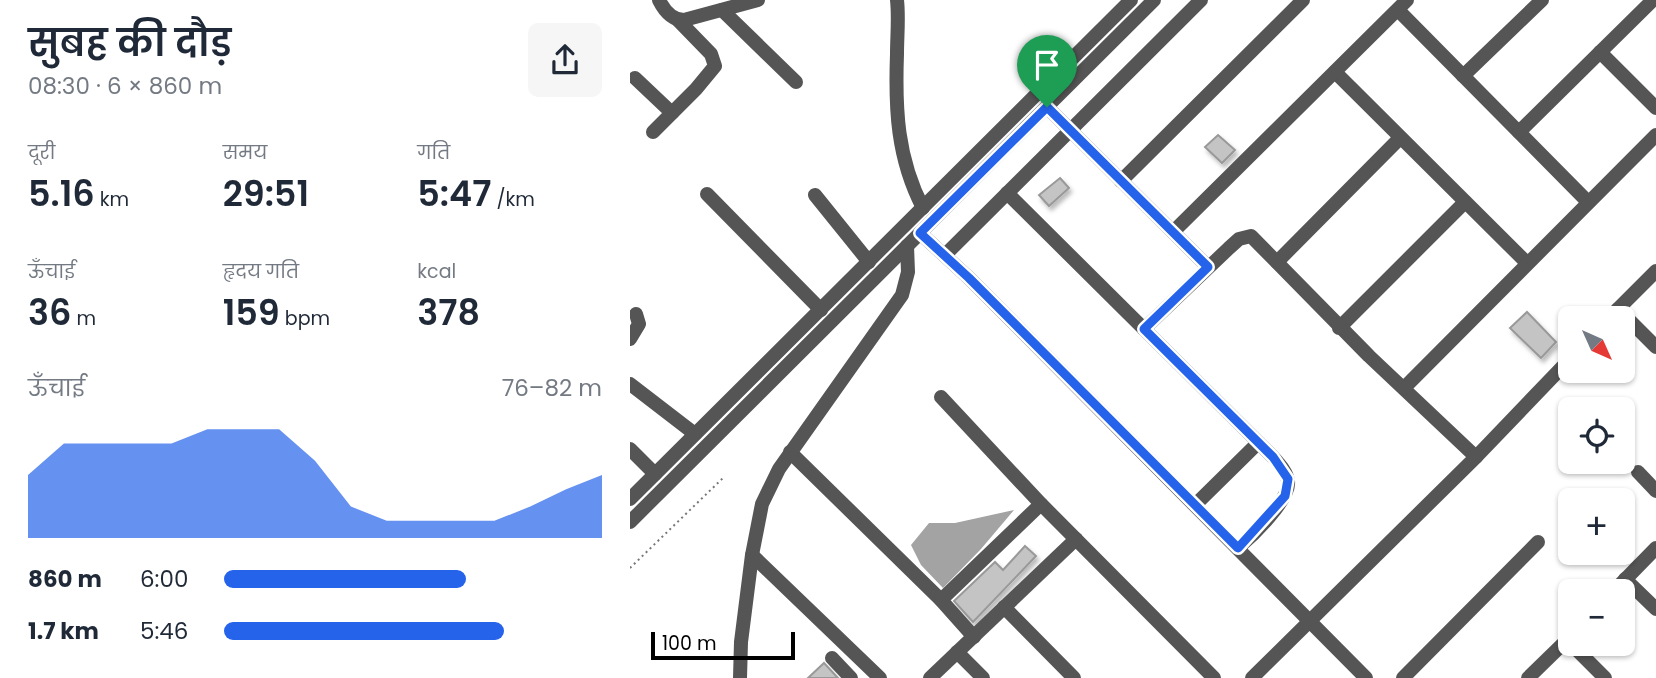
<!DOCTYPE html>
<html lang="hi">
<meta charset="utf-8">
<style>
:root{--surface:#fff;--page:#f6f6f7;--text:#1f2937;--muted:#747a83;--accent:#2563eb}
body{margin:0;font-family:Poppins,"Noto Sans Devanagari",sans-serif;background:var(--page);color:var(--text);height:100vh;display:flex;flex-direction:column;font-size:26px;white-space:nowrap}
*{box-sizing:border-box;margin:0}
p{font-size:23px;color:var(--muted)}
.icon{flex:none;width:38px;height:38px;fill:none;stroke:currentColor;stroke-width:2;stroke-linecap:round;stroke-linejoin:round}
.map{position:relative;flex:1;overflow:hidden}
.drawer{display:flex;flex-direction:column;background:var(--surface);width:630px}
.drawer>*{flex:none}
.needle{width:46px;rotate:135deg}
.buttons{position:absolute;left:928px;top:306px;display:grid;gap:14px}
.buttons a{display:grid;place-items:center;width:77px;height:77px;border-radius:10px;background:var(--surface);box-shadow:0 2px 5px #0004;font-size:35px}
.scale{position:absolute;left:21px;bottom:18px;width:144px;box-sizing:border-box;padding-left:7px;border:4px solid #000;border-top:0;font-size:19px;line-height:24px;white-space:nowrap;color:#000;-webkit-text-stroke:5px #fff;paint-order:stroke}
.pin{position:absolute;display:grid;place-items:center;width:60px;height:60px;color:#fff;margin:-72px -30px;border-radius:50% 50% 50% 0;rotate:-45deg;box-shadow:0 0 7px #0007}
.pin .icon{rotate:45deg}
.round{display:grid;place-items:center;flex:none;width:74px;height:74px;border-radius:10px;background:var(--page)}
.headline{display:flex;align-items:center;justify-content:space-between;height:119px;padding:0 28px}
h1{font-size:38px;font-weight:600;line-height:52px}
.metrics{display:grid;grid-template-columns:repeat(3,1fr);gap:10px;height:119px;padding:7px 28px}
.metrics div{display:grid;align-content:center}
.metrics b{font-size:35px;font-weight:600}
.metrics small{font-size:19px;font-weight:400}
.metrics p{font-size:19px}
.chart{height:196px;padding:14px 28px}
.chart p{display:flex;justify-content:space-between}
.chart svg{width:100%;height:126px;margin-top:7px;fill:var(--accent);opacity:.7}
ul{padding:0 28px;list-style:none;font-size:23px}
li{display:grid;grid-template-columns:112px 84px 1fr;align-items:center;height:52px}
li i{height:18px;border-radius:9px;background:var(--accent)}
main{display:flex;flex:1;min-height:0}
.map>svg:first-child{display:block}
</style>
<main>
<section class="drawer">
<div class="headline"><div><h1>सुबह की दौड़</h1><p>08:30 · 6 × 860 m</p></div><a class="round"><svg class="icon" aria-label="share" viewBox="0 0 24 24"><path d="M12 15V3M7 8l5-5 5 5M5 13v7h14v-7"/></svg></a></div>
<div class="metrics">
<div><p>दूरी</p><b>5.16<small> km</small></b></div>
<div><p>समय</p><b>29:51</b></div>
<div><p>गति</p><b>5:47<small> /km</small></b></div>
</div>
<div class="metrics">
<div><p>ऊँचाई</p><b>36<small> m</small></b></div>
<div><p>हृदय गति</p><b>159<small> bpm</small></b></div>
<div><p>kcal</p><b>378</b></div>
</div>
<div class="chart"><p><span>ऊँचाई</span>76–82 m</p>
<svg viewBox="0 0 160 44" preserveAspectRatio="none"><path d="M0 44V22L10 11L20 11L30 11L40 11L50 6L60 6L70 6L80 17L90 33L100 38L110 38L120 38L130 38L140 33L150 27L160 22V44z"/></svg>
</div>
<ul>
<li><b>860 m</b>6:00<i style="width:64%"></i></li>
<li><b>1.7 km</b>5:46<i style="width:74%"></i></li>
</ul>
</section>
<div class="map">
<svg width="1026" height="678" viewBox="0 0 1026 678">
<defs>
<filter id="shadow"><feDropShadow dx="2.5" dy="4" stdDeviation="2" flood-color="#0004"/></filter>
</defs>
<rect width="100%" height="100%" fill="#fff"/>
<!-- water -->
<path fill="#a3a3a3" d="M 384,510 L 351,549 L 313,588 L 291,565 L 281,545 L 299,523 L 325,523 Z"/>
<!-- building -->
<g fill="#c4c4c4" stroke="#999" stroke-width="2" filter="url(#shadow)">
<path d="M 588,135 L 605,150 L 592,163 L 575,147 Z"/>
<path d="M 430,178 L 439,188 L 419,206 L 409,195 Z"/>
<path d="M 897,312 L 926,342 L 911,358 L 880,328 Z"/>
<path d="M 395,546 L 406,556 L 343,622 L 324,601 L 365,562 L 373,570 Z"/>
<path d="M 194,663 L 208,678 L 178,678 Z"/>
</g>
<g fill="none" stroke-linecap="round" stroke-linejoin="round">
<!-- path -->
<path stroke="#777" stroke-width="2" stroke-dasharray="2 3.5" stroke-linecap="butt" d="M 0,568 L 94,477"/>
<!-- minor -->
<g stroke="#555" stroke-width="14">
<path d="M 29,0 C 34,10 42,20 54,20 L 128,0"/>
<path d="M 267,0 C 269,18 267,36 267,54 C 265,109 267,158 293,208"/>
<path d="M 92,10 L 166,82"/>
<path d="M 768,10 L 958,202"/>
<path d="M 970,52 L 1026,108"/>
<path d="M 705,72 L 897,263"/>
<path d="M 833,76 L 912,0"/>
<path d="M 5,78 L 42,113"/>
<path d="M 417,107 L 578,267"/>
<path d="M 23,132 L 66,89 L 85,66 L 81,54 L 48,20"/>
<path d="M 889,132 L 1023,0"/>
<path d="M 491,181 L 673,0"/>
<path d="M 377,193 L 643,457 C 649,464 657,472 658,481 C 661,499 622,536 608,548"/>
<path d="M 77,194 L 191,310"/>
<path d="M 185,195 L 239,262"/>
<path d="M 543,232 L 777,0"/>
<path d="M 290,233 L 339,278 L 736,678"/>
<path d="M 315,255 L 571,0"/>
<path d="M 647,262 L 770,138"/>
<path d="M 988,309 L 1026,347"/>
<path d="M 979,318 L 1026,271"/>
<path d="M 709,328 L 835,202"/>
<path d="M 514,329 L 599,248 L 609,239 L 621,236 L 739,356 L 846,457"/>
<path d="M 0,339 L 9,324 L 6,314"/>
<path d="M 0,384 L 65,434"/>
<path d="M 774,388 L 1026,135"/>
<path d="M 311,397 L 411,504 L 584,678"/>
<path d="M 0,449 L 25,474"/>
<path d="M 160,452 L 311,600 L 344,637"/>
<path d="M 1008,472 L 1026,491"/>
<path d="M 0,499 L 501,0"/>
<path d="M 565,505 L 628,443"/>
<path d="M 0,522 L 524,0"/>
<path d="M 122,555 L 250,678"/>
<path d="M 995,579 L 1026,609"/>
<path d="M 983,592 L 1026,548"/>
<path d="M 311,600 L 411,504"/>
<path d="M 374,607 L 444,678"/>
<path d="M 941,644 L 975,678"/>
<path d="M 327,652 L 353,678"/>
<path d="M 202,658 L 221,678"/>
<path d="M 110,678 L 111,642 L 122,555 L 132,504 L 149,469 L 272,295 L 278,272 L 277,246"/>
<path d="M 300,678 L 446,539"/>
<path d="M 622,678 L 846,457 L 940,359"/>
<path d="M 773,678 L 908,542"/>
<path d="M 898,678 L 940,637"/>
</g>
</g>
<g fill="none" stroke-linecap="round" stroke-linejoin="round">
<defs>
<path id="route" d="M 417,107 L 578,267 L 514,329 L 643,457 L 658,479 L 655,496 L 608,548 L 339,278 L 290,233 Z"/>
</defs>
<!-- route casing -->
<use href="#route" stroke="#fff" stroke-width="14"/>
<!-- route -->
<use href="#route" stroke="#2563eb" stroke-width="9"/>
</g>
</svg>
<div class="buttons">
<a><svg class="needle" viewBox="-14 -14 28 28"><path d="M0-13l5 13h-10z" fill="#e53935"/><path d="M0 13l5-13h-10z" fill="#747a83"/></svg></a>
<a><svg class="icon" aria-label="locate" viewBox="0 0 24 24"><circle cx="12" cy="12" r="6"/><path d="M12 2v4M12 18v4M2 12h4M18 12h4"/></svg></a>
<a>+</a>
<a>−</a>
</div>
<div class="scale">100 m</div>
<div class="pin" style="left:417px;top:107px;background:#1e9e55"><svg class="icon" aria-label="arrive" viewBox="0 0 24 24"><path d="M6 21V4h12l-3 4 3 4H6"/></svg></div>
</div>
</main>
